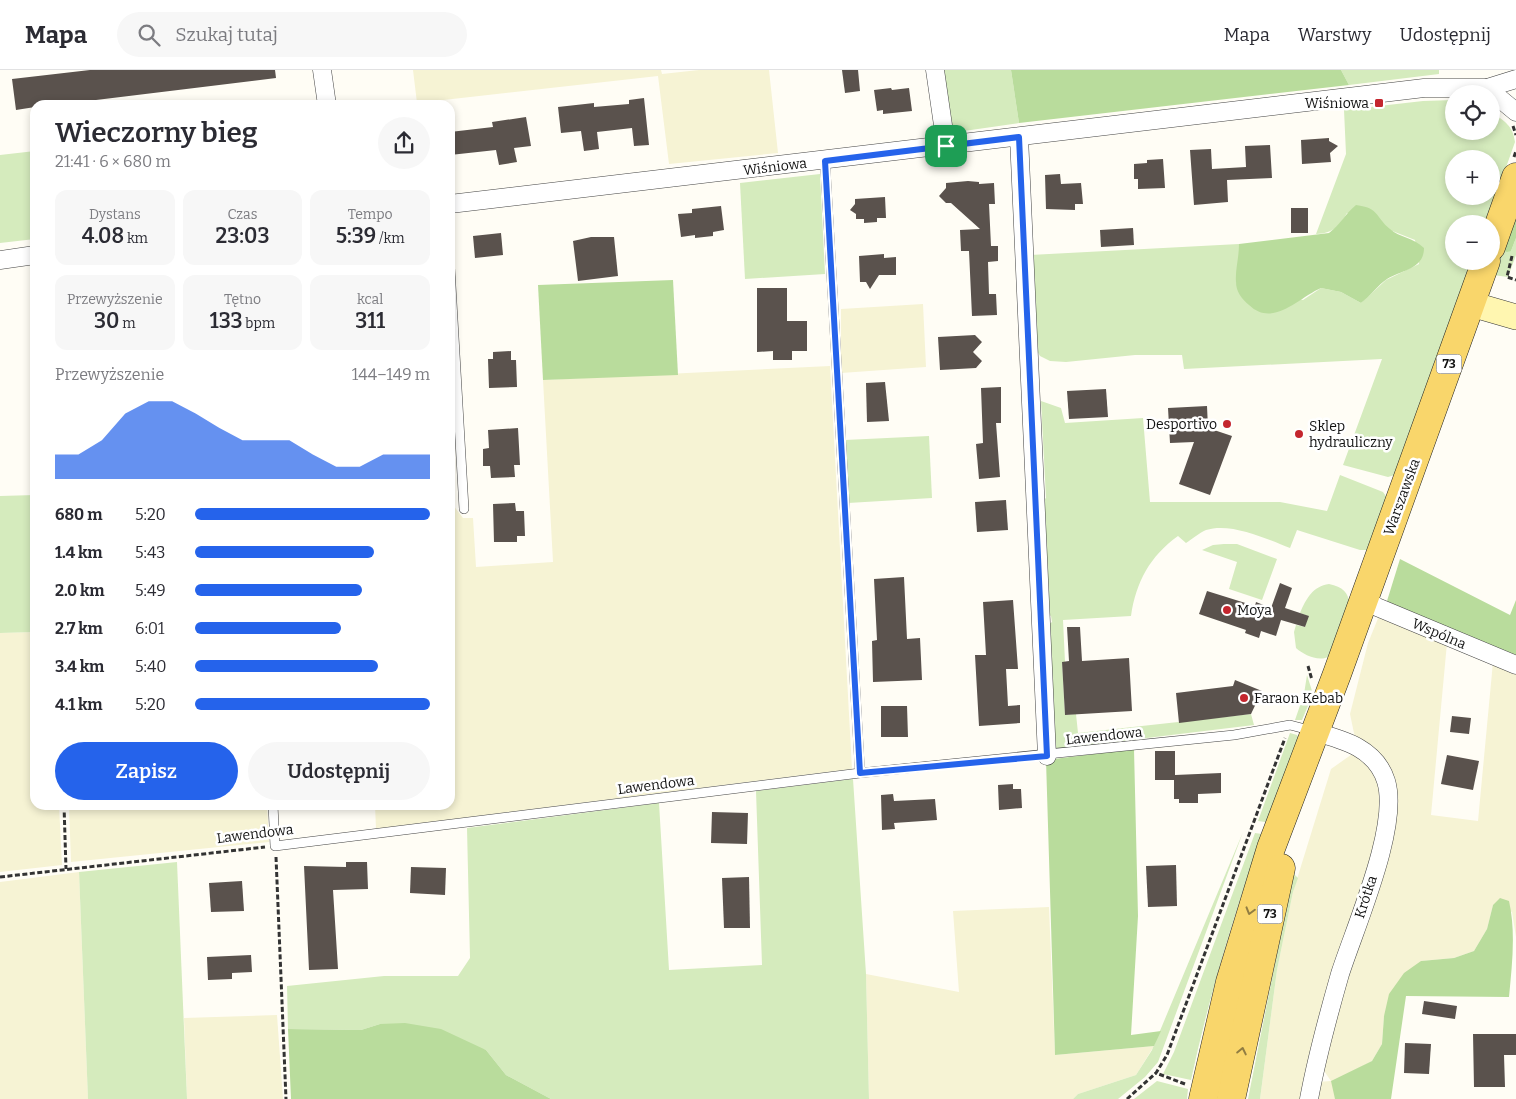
<!DOCTYPE html>
<html lang="pl">
<meta charset="utf-8">
<style>
:root{--surface:#fff;--page:#f7f7f7;--text:#2b2b33;--muted:#7c7c81;--line:#e1e1e2;--accent:#2563eb}
body{margin:0;font-family:Bitter,serif;background:var(--page);color:var(--text);height:100vh;display:flex;flex-direction:column;font-size:19px;white-space:nowrap}
*{box-sizing:border-box;margin:0}
p{font-size:16px;color:var(--muted)}
.icon{flex:none;width:28px;height:28px;fill:none;stroke:currentColor;stroke-width:2;stroke-linecap:round;stroke-linejoin:round}
.map{position:relative;flex:1;overflow:hidden}
.drawer{position:absolute;left:30px;top:30px;width:425px;height:710px;display:flex;flex-direction:column;background:var(--surface);border-radius:15px;box-shadow:0 2px 8px #0003}
.drawer>*{flex:none}
.controls{position:absolute;left:1445px;top:15px;display:grid;gap:10px}
.controls a{display:grid;place-items:center;width:55px;height:55px;border-radius:50%;background:var(--surface);box-shadow:0 2px 8px #0003;font-size:25px}
.pin{position:absolute;display:grid;place-items:center;width:42px;height:42px;color:#fff;margin:-21px;border-radius:10px;box-shadow:0 2px 8px #0006}
.round{display:grid;place-items:center;flex:none;width:52px;height:52px;border-radius:26px;background:var(--page)}
.overview{display:flex;align-items:center;justify-content:space-between;height:85px;padding:0 25px}
h1{font-size:28px;font-weight:600;line-height:38px}
.figures{display:grid;grid-template-columns:repeat(3,1fr);gap:8px;height:85px;padding:5px 25px}
.figures div{display:grid;align-content:center;border-radius:12px;background:var(--page);text-align:center}
.figures b{font-size:21px;font-weight:600}
.figures small{font-size:14px;font-weight:400}
.figures p{font-size:14px}
.chart{height:140px;padding:10px 25px}
.chart p{display:flex;justify-content:space-between}
.chart svg{width:100%;height:90px;margin-top:5px;fill:var(--accent);opacity:.7}
.action{display:flex;gap:10px;margin-top:auto;padding:10px 25px}
.action a{flex:1;height:58px;border-radius:30px;background:var(--accent);color:#fff;font-size:20px;font-weight:600;line-height:58px;text-align:center}
.action a+a{background:var(--page);color:var(--text)}
ul{padding:0 25px;list-style:none;font-size:16px}
li{display:grid;grid-template-columns:80px 60px 1fr;align-items:center;height:38px}
li i{height:12px;border-radius:6px;background:var(--accent)}
header{display:flex;align-items:center;gap:30px;box-sizing:border-box;height:70px;padding:0 25px;background:var(--surface);border-bottom:1px solid var(--line)}
header strong{font-size:24px}
nav{display:flex;gap:28px;margin-inline-start:auto;font-size:18px}
.search{width:350px;height:45px;background:var(--page);display:flex;align-items:center;gap:12px;box-sizing:border-box;padding:0 18px;border-radius:28px;color:var(--muted);font-size:19px}
.map>svg:first-child{display:block}
</style>
<header>
<strong>Mapa</strong>
<div class="search"><svg class="icon" aria-label="search" viewBox="0 0 24 24"><circle cx="10" cy="10" r="6"/><path d="M15 15l6 6"/></svg>Szukaj tutaj</div>
<nav><a>Mapa</a><a>Warstwy</a><a>Udostępnij</a></nav>
</header>
<div class="map">
<svg width="1516" height="1029" viewBox="0 0 1516 1029">
<rect width="100%" height="100%" fill="#fffdf5"/>
<!-- farmland -->
<g fill="#f6f3d4">
<path d="M 413,0 L 661,0 L 662,4 L 699,0 L 769,0 L 778,83 L 669,94 L 658,6 L 417,33 Z"/>
<path d="M 923,234 L 926,297 L 841,303 L 841,239 Z"/>
<path d="M 830,296 L 852,699 L 376,759 L 375,735 L 450,735 L 450,431 L 463,448 L 473,448 L 476,497 L 553,492 L 543,310 Z"/>
<path d="M 1379,546 L 1447,573 L 1431,745 L 1478,751 L 1493,592 L 1516,600 L 1516,867 L 1512,842 L 1493,835 L 1487,859 L 1474,881 L 1454,888 L 1421,891 L 1384,946 L 1382,974 L 1372,991 L 1353,1001 L 1335,1029 L 1313,1029 L 1318,1012 L 1331,1011 L 1320,995 L 1396,732 L 1355,668 L 1350,644 L 1368,573 Z"/>
<path d="M 35,562 L 35,735 L 59,735 L 62,795 L 0,802 L 0,563 Z"/>
<path d="M 1355,682 L 1372,699 L 1382,720 L 1384,740 L 1302,1029 L 1260,1029 L 1277,900 L 1293,822 L 1331,699 Z"/>
<path d="M 69,735 L 267,735 L 269,772 L 71,792 Z"/>
<path d="M 79,802 L 88,1029 L 0,1029 L 0,812 Z"/>
<path d="M 1049,837 L 1055,985 L 1154,976 L 1136,1005 L 1078,1024 L 1073,1029 L 869,1029 L 866,904 L 959,922 L 953,841 Z"/>
<path d="M 277,945 L 283,1029 L 187,1029 L 184,948 Z"/>
</g>
<!-- green -->
<g fill="#d5ebbd" fill-rule="evenodd">
<path d="M 942,0 L 1011,0 L 1019,53 L 957,62 C 943,50 944,17 942,0 Z"/>
<path d="M 1341,0 L 1439,0 L 1439,4 L 1349,15 Z"/>
<path d="M 1454,30 L 1454,61 L 1491,61 L 1491,42 C 1505,51 1513,56 1515,72 L 1486,154 L 1454,154 L 1454,191 L 1473,191 L 1398,404 L 1388,407 L 1343,395 L 1382,289 L 1184,299 L 1182,285 L 1135,285 L 1066,292 L 1050,291 L 1040,286 L 1034,275 L 1030,185 L 1239,174 L 1239,192 L 1236,213 L 1303,230 L 1321,218 L 1341,222 L 1361,233 L 1386,210 L 1419,194 L 1415,170 L 1347,143 C 1339,157 1333,163 1316,164 L 1346,84 L 1344,40 L 1423,31 ZM 1454,89 L 1491,89 L 1491,126 L 1454,126 Z"/>
<path d="M 35,81 L 35,169 L 0,173 L 0,85 Z"/>
<path d="M 820,104 L 825,204 L 745,209 L 740,113 Z"/>
<path d="M 1516,168 L 1516,185 L 1508,207 L 1493,205 L 1502,180 L 1511,181 Z"/>
<path d="M 1041,331 L 1061,338 L 1065,353 L 1143,348 L 1150,432 L 1280,432 L 1327,441 L 1340,405 L 1383,422 L 1388,429 L 1367,480 L 1360,480 L 1297,460 L 1290,478 C 1267,469 1231,452 1206,460 C 1199,463 1192,469 1186,473 L 1178,466 C 1150,486 1136,512 1131,546 L 1063,550 L 1065,592 L 1062,592 L 1065,645 L 1076,644 L 1078,663 L 1251,644 L 1254,655 L 1056,679 L 1050,675 L 1045,557 L 1052,552 L 1051,546 L 1044,542 L 1038,435 L 1046,428 Z"/>
<path d="M 929,366 L 932,428 L 848,433 L 845,370 Z"/>
<path d="M 35,425 L 35,562 L 0,563 L 0,426 Z"/>
<path d="M 1224,474 L 1237,474 L 1277,489 L 1262,530 L 1229,519 L 1237,492 L 1202,480 L 1213,475 Z"/>
<path d="M 1329,514 C 1357,519 1350,542 1343,560 C 1340,567 1338,577 1334,582 C 1324,595 1305,586 1296,578 L 1294,562 L 1296,555 L 1305,557 L 1308,546 L 1300,543 C 1306,529 1313,516 1329,514 Z"/>
<path d="M 1307,605 L 1313,624 L 1302,650 L 1295,650 L 1304,624 Z"/>
<path d="M 1290,663 L 1297,665 L 1301,670 L 1275,748 L 1265,752 L 1258,751 Z"/>
<path d="M 853,709 L 866,904 L 869,1029 L 551,1029 L 506,1005 L 486,980 L 380,954 L 361,960 L 288,959 L 287,916 L 384,906 L 458,906 L 470,888 L 467,758 L 659,733 L 669,900 L 762,895 L 756,721 Z"/>
<path d="M 1243,762 L 1158,992 L 1145,1007 L 1118,1029 L 1073,1029 L 1078,1024 L 1136,1005 L 1152,980 Z"/>
<path d="M 1255,763 L 1262,764 C 1234,845 1209,926 1191,1010 L 1163,1004 L 1174,982 Z"/>
<path d="M 177,792 L 187,1029 L 88,1029 L 79,802 Z"/>
<path d="M 1293,803 L 1298,808 L 1293,822 L 1277,900 L 1260,1029 L 1248,1029 Z"/>
<path d="M 1157,1011 L 1188,1019 L 1187,1029 L 1134,1029 Z"/>
</g>
<!-- forest -->
<g fill="#b9dc9c">
<path d="M 1011,0 L 1341,0 L 1349,15 L 1019,53 Z"/>
<path d="M 1356,135 C 1380,138 1375,147 1390,159 C 1400,168 1413,167 1424,178 C 1424,199 1402,200 1387,209 C 1378,215 1370,226 1361,233 L 1341,222 L 1321,218 C 1298,228 1273,258 1249,235 C 1242,229 1236,222 1236,212 C 1235,200 1239,188 1239,174 L 1329,163 C 1340,155 1345,144 1356,135 Z"/>
<path d="M 1516,146 L 1516,168 L 1511,181 L 1507,182 L 1502,180 Z"/>
<path d="M 673,210 L 678,305 L 543,310 L 538,215 Z"/>
<path d="M 1400,489 L 1510,545 L 1516,530 L 1516,588 L 1392,538 L 1387,531 Z"/>
<path d="M 1134,679 L 1138,846 L 1131,965 L 1161,961 L 1154,976 L 1055,985 L 1046,690 Z"/>
<path d="M 1500,828 L 1509,831 C 1516,862 1512,895 1509,927 L 1406,926 L 1391,1029 L 1335,1029 L 1331,1011 L 1372,991 L 1382,974 L 1384,946 L 1389,924 L 1404,903 L 1421,891 L 1454,888 L 1474,881 L 1487,859 L 1493,835 Z"/>
<path d="M 405,953 L 441,959 L 486,980 L 506,1005 L 551,1029 L 291,1029 L 288,959 L 361,960 L 380,954 Z"/>
</g>
<!-- building -->
<g fill="#5a524d">
<path d="M 90,0 L 275,0 L 276,8 L 55,35 L 35,35 L 35,37 L 16,40 L 12,9 Z"/>
<path d="M 842,0 L 858,0 L 860,21 L 845,23 Z"/>
<path d="M 891,18 L 892,20 L 909,18 L 912,41 L 883,44 L 883,40 L 877,41 L 874,20 Z"/>
<path d="M 644,28 L 649,75 L 634,76 L 632,58 L 597,62 L 599,79 L 584,81 L 581,61 L 561,63 L 558,37 L 594,33 L 594,37 L 629,34 L 629,30 Z"/>
<path d="M 526,47 L 531,76 L 514,78 L 517,92 L 499,95 L 496,80 L 450,85 L 450,62 L 493,57 L 492,52 Z"/>
<path d="M 1329,68 L 1329,71 L 1338,76 L 1330,83 L 1331,92 L 1302,94 L 1301,70 Z"/>
<path d="M 1270,75 L 1272,108 L 1227,110 L 1228,132 L 1194,135 L 1190,80 L 1211,79 L 1212,99 L 1246,97 L 1245,76 Z"/>
<path d="M 1163,89 L 1165,118 L 1138,119 L 1138,109 L 1134,109 L 1134,94 L 1147,93 L 1147,90 Z"/>
<path d="M 1060,104 L 1061,114 L 1081,113 L 1083,134 L 1075,134 L 1075,140 L 1046,139 L 1045,105 Z"/>
<path d="M 968,111 L 979,112 L 979,114 L 994,113 L 995,134 L 989,134 L 991,176 L 998,176 L 998,191 L 988,192 L 989,224 L 996,224 L 997,245 L 972,246 L 969,181 L 961,181 L 960,160 L 980,159 L 951,133 L 946,133 L 939,126 L 946,118 L 946,113 Z"/>
<path d="M 885,127 L 886,148 L 877,148 L 877,152 L 864,153 L 864,149 L 856,149 L 856,144 L 850,140 L 855,134 L 855,129 Z"/>
<path d="M 721,136 L 724,160 L 713,162 L 713,166 L 695,168 L 695,165 L 681,167 L 678,144 L 692,143 L 692,139 Z"/>
<rect x="1291" y="138" width="17" height="25"/>
<path d="M 1133,158 L 1134,175 L 1101,177 L 1100,160 Z"/>
<path d="M 501,163 L 503,185 L 475,188 L 473,166 Z"/>
<path d="M 591,167 L 614,167 L 618,206 L 578,211 L 573,171 Z"/>
<path d="M 884,184 L 884,188 L 896,187 L 896,205 L 879,205 L 870,219 L 866,212 L 860,212 L 859,186 Z"/>
<path d="M 757,218 L 787,218 L 787,251 L 807,251 L 807,281 L 792,281 L 792,290 L 773,290 L 773,281 L 757,282 Z"/>
<path d="M 975,265 L 982,272 L 973,282 L 982,291 L 976,298 L 940,300 L 938,267 Z"/>
<path d="M 511,281 L 511,290 L 516,290 L 517,317 L 489,318 L 488,289 L 493,289 L 493,282 Z"/>
<path d="M 885,312 L 889,351 L 867,352 L 866,313 Z"/>
<path d="M 1001,317 L 1001,353 L 996,353 L 1000,407 L 979,409 L 976,374 L 983,373 L 981,318 Z"/>
<path d="M 1106,319 L 1108,347 L 1069,349 L 1067,321 Z"/>
<path d="M 1207,336 L 1208,358 L 1232,366 L 1210,425 L 1179,414 L 1194,372 L 1170,373 L 1168,338 Z"/>
<path d="M 518,358 L 520,395 L 514,395 L 515,407 L 491,408 L 490,396 L 483,396 L 483,379 L 489,378 L 488,360 Z"/>
<path d="M 1006,430 L 1008,460 L 977,462 L 975,432 Z"/>
<path d="M 515,433 L 516,441 L 524,441 L 525,466 L 517,466 L 517,472 L 494,472 L 493,434 Z"/>
<path d="M 904,507 L 907,569 L 920,568 L 922,610 L 873,612 L 872,571 L 877,570 L 874,509 Z"/>
<path d="M 1280,513 L 1292,518 L 1285,538 L 1309,546 L 1305,557 L 1281,550 L 1276,566 L 1261,561 L 1259,568 L 1245,563 L 1246,560 L 1199,544 L 1207,521 L 1255,536 L 1256,532 L 1271,538 Z"/>
<path d="M 1013,530 L 1018,599 L 1006,599 L 1008,636 L 1020,635 L 1020,653 L 979,656 L 975,585 L 986,585 L 983,532 Z"/>
<path d="M 1067,557 L 1080,557 L 1082,591 L 1129,588 L 1132,641 L 1065,645 L 1062,592 L 1069,591 Z"/>
<path d="M 1235,610 L 1262,621 L 1251,644 L 1179,653 L 1176,623 L 1233,616 Z"/>
<path d="M 881,636 L 907,636 L 908,667 L 881,667 Z"/>
<path d="M 1452,646 L 1471,648 L 1469,664 L 1450,662 Z"/>
<path d="M 1155,681 L 1175,681 L 1175,705 L 1221,703 L 1221,723 L 1198,724 L 1198,733 L 1179,733 L 1179,729 L 1174,729 L 1174,710 L 1155,710 Z"/>
<path d="M 1447,685 L 1479,691 L 1473,720 L 1441,714 Z"/>
<path d="M 1013,714 L 1013,719 L 1021,719 L 1022,738 L 999,740 L 998,715 Z"/>
<path d="M 893,724 L 894,731 L 935,729 L 937,750 L 894,753 L 895,759 L 882,760 L 881,725 Z"/>
<path d="M 712,742 L 748,743 L 747,774 L 711,773 Z"/>
<path d="M 346,792 L 367,792 L 368,819 L 333,820 L 338,899 L 309,900 L 304,796 L 346,797 Z"/>
<path d="M 1176,795 L 1177,836 L 1148,837 L 1146,796 Z"/>
<path d="M 411,797 L 446,798 L 445,825 L 410,823 Z"/>
<path d="M 749,807 L 750,858 L 724,858 L 722,808 Z"/>
<path d="M 242,811 L 244,841 L 211,842 L 209,813 Z"/>
<path d="M 251,885 L 252,902 L 232,903 L 232,909 L 208,910 L 207,887 Z"/>
<path d="M 1424,931 L 1457,936 L 1455,949 L 1422,944 Z"/>
<path d="M 1473,964 L 1516,964 L 1516,985 L 1504,985 L 1505,1017 L 1474,1017 Z"/>
<path d="M 1405,973 L 1431,974 L 1429,1004 L 1404,1003 Z"/>
</g>
<g fill="none" stroke-linecap="round" stroke-linejoin="round">
<defs>
<g id="lane">
<path d="M 825,91 L 860,703"/>
<path d="M 450,198 L 464,439"/>
<path d="M 273,735 L 275,776 L 860,703 L 1234,665 L 1290,655 L 1313,661"/>
</g>
<g id="street">
<path d="M 322,0 L 327,35"/>
<path d="M 935,0 L 946,76"/>
<path d="M 1487,18 L 1516,42"/>
<path d="M 1019,67 L 1047,686"/>
<path d="M 450,134 L 1424,18 L 1487,18 L 1516,9"/>
<path d="M 0,190 L 35,185"/>
<path d="M 1364,529 L 1377,537 L 1516,595"/>
<path d="M 1309,1029 C 1317,986 1328,946 1340,904 C 1355,857 1400,756 1386,711 C 1376,679 1345,670 1315,662"/>
</g>
<path id="secondary" d="M 1471,234 L 1516,247"/>
<g id="primary">
<path d="M 1491,177 L 1516,107"/>
<path d="M 1203,1029 L 1230,912 L 1271,778 L 1337,604 L 1486,191"/>
<path d="M 1231,1029 L 1281,798"/>
</g>
</defs>
<!-- lane casing -->
<use href="#lane" stroke="#444" stroke-width="10"/>
<!-- street casing -->
<use href="#street" stroke="#444" stroke-width="19"/>
<!-- secondary casing -->
<use href="#secondary" stroke="#333" stroke-width="26"/>
<!-- primary casing -->
<use href="#primary" stroke="#222" stroke-width="29"/>
<!-- path -->
<g stroke="#333" stroke-width="3" stroke-dasharray="5 2.5" stroke-linecap="butt">
<path d="M 1513,56 L 1516,65"/>
<path d="M 1514,87 L 1516,81"/>
<path d="M 1512,186 L 1507,207 L 1516,210"/>
<path d="M 1308,596 L 1312,610"/>
<path d="M 64,735 L 66,799"/>
<path d="M 276,787 L 286,1029"/>
<path d="M 0,807 L 265,777"/>
<path d="M 1185,1014 L 1156,1003 L 1167,985 L 1285,668"/>
<path d="M 1127,1029 L 1156,1003"/>
</g>
<!-- lane -->
<use href="#lane" stroke="#fff" stroke-width="9"/>
<!-- street -->
<use href="#street" stroke="#fff" stroke-width="18"/>
<!-- secondary -->
<use href="#secondary" stroke="#fff6b0" stroke-width="25"/>
<!-- primary -->
<use href="#primary" stroke="#f9d66b" stroke-width="28"/>
</g>
<!-- one-way arrows -->
<defs><path id="oneway-chevron" d="M-2-3.5L2.5 0L-2 3.5" fill="none" stroke-width="1.6" stroke-linecap="round" stroke-linejoin="round" transform="scale(1.25)"/></defs>
<g stroke="#917d42">
<use href="#oneway-chevron" transform="translate(1250 841) rotate(106)"/>
<use href="#oneway-chevron" transform="translate(1242 981) rotate(-78)"/>
</g>
<g fill="none" stroke-linecap="round" stroke-linejoin="round">
<defs>
<path id="route" d="M 1019,67 L 1047,686 L 860,703 L 825,91 Z"/>
</defs>
<!-- route casing -->
<use href="#route" stroke="#fff" stroke-width="10"/>
<!-- route -->
<use href="#route" stroke="#2563eb" stroke-width="6"/>
</g>
<!-- markers -->
<g fill="#c4262e" stroke="#fff" stroke-width="2">
<rect x="1374" y="28" width="10" height="10" rx="2.5"/>
<circle cx="1227" cy="354" r="5"/>
<circle cx="1299" cy="364" r="5"/>
<circle cx="1227" cy="540" r="5"/>
<circle cx="1244" cy="628" r="5"/>
</g>
<g text-anchor="middle" dominant-baseline="central" stroke-width="5" stroke-linejoin="round" paint-order="stroke">
<!-- shield labels -->
<g fill="#fff" stroke="#585858" stroke-width="1">
<rect x="1436.5" y="284.5" width="25" height="19" rx="4"/>
<rect x="1257.5" y="834.5" width="25" height="19" rx="4"/>
</g>
<g font-size="12" font-weight="bold" fill="#111">
<text x="1449" y="294">73</text>
<text x="1270" y="844">73</text>
</g>
<!-- poi labels -->
<g font-size="14" fill="#111" stroke="#fff" text-anchor="start">
<text x="1369" y="33" text-anchor="end">Wiśniowa</text>
<text x="1217" y="354" text-anchor="end">Desportivo</text>
<text x="1309" y="356">Sklep<tspan x="1309" dy="16">hydrauliczny</tspan></text>
<text x="1237" y="540">Moya</text>
<text x="1254" y="628">Faraon Kebab</text>
</g>
<!-- street labels -->
<g font-size="14" fill="#111" stroke="#fff">
<text transform="translate(775 97) rotate(-7)">Wiśniowa</text>
<text transform="translate(1402 427) rotate(-70)">Warszawska</text>
<text transform="translate(1439 564) rotate(23)">Wspólna</text>
<text transform="translate(1104 666) rotate(-6)">Lawendowa</text>
<text transform="translate(656 715) rotate(-7)">Lawendowa</text>
<text transform="translate(255 764) rotate(-7)">Lawendowa</text>
<text transform="translate(1366 827) rotate(-72)">Krótka</text>
</g>
</g>
</svg>
<div class="controls">
<a><svg class="icon" aria-label="locate" viewBox="0 0 24 24"><circle cx="12" cy="12" r="6"/><path d="M12 2v4M12 18v4M2 12h4M18 12h4"/></svg></a>
<a>+</a>
<a>−</a>
</div>
<div class="pin" style="left:946px;top:76px;background:#1e9e55"><svg class="icon" aria-label="arrive" viewBox="0 0 24 24"><path d="M6 21V4h12l-3 4 3 4H6"/></svg></div>
<section class="drawer">
<div class="overview"><div><h1>Wieczorny bieg</h1><p>21:41 · 6 × 680 m</p></div><a class="round"><svg class="icon" aria-label="share" viewBox="0 0 24 24"><path d="M12 15V3M7 8l5-5 5 5M5 13v7h14v-7"/></svg></a></div>
<div class="figures">
<div><p>Dystans</p><b>4.08<small> km</small></b></div>
<div><p>Czas</p><b>23:03</b></div>
<div><p>Tempo</p><b>5:39<small> /km</small></b></div>
</div>
<div class="figures">
<div><p>Przewyższenie</p><b>30<small> m</small></b></div>
<div><p>Tętno</p><b>133<small> bpm</small></b></div>
<div><p>kcal</p><b>311</b></div>
</div>
<div class="chart"><p><span>Przewyższenie</span>144–149 m</p>
<svg viewBox="0 0 160 44" preserveAspectRatio="none"><path d="M0 44V32L10 32L20 25L30 12L40 6L50 6L60 12L70 19L80 25L90 25L100 25L110 32L120 38L130 38L140 32L150 32L160 32V44z"/></svg>
</div>
<ul>
<li><b>680 m</b>5:20<i style="width:100%"></i></li>
<li><b>1.4 km</b>5:43<i style="width:76%"></i></li>
<li><b>2.0 km</b>5:49<i style="width:71%"></i></li>
<li><b>2.7 km</b>6:01<i style="width:62%"></i></li>
<li><b>3.4 km</b>5:40<i style="width:78%"></i></li>
<li><b>4.1 km</b>5:20<i style="width:100%"></i></li>
</ul>
<div class="action"><a>Zapisz</a><a>Udostępnij</a></div>
</section>
</div>
